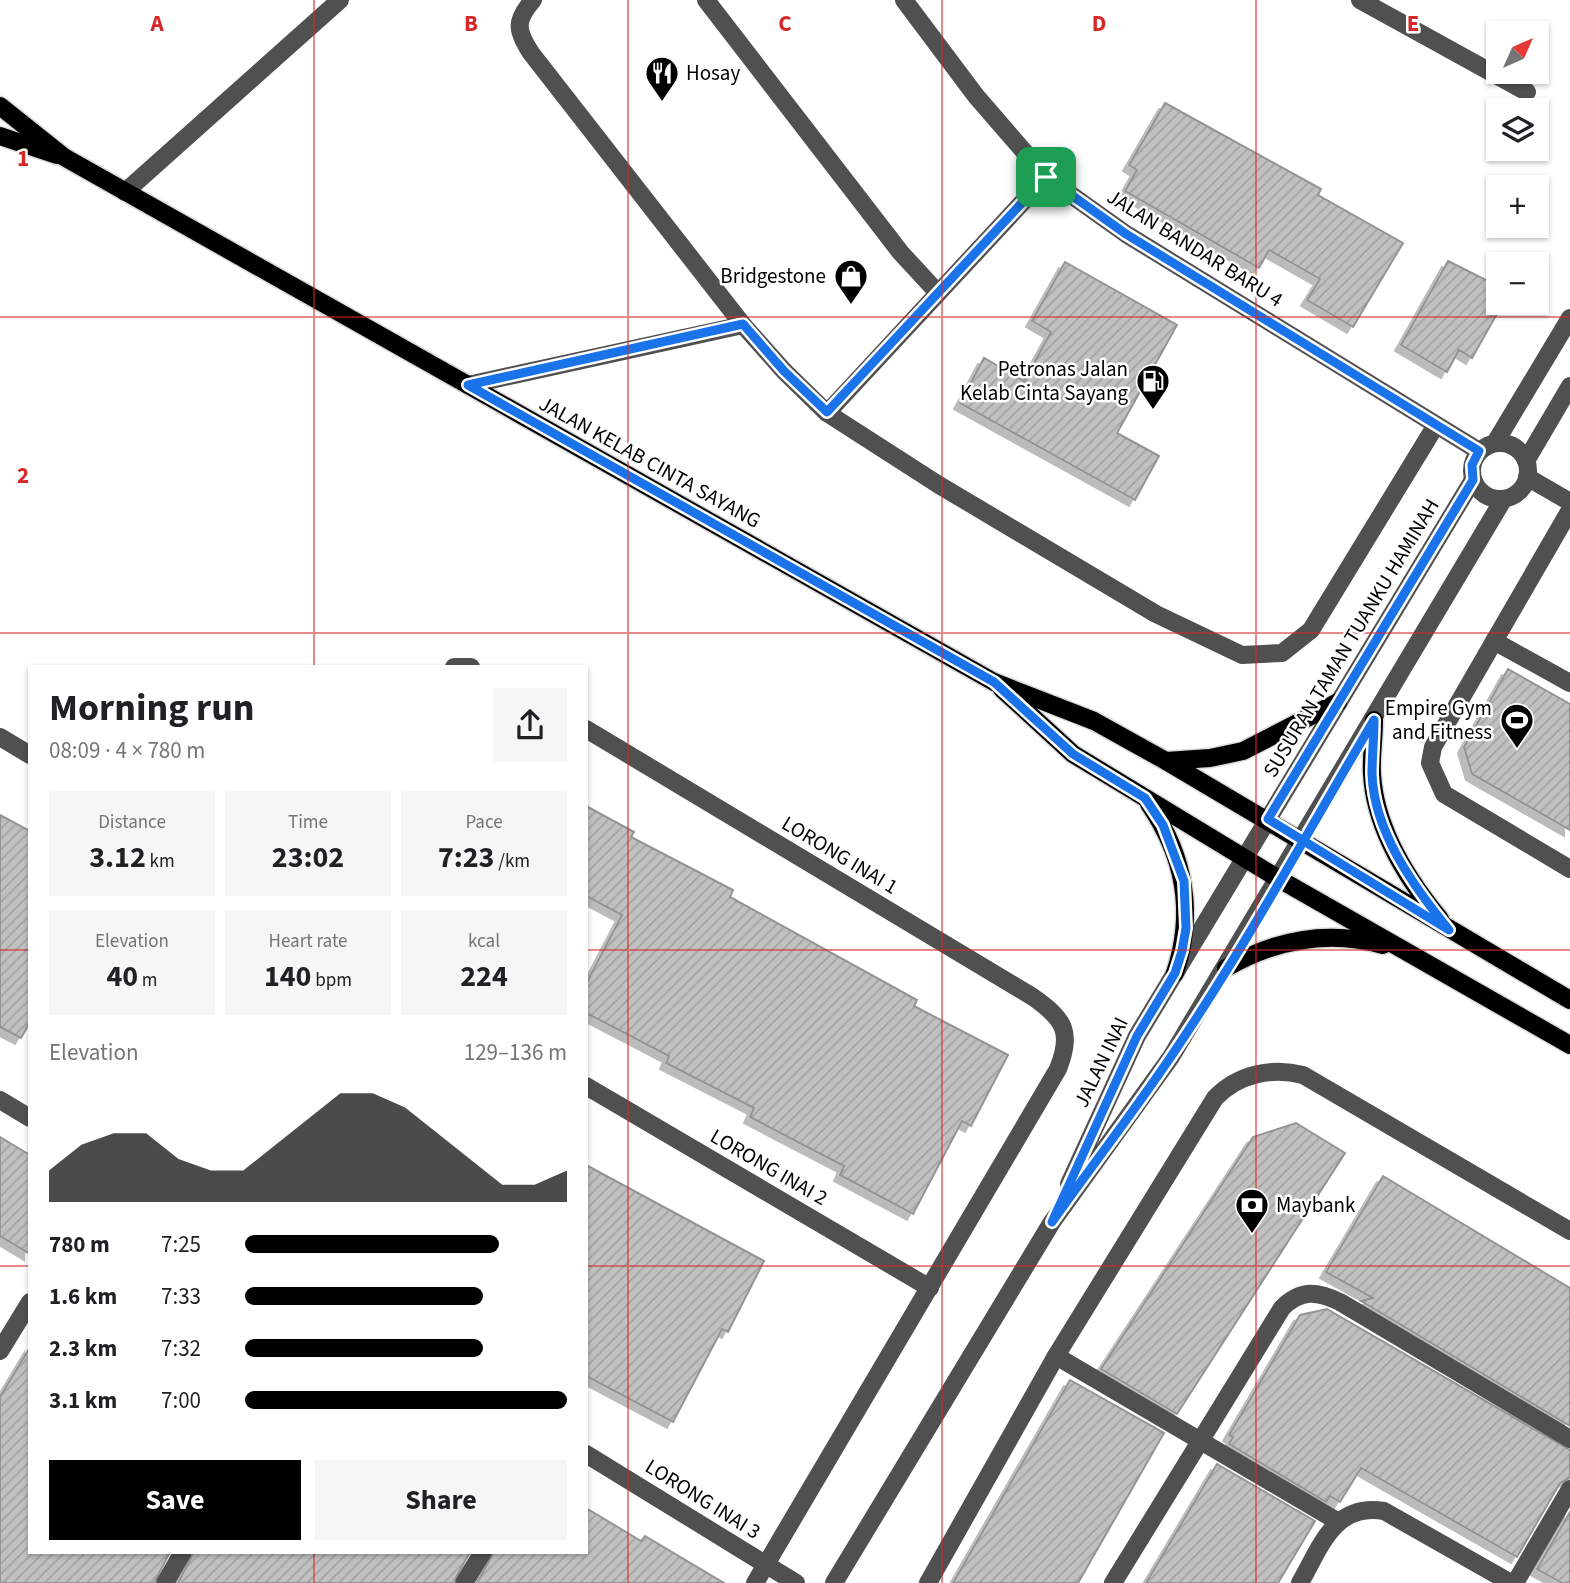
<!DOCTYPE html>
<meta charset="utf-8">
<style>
:root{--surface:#fff;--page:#f6f6f6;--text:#202124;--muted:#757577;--accent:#000}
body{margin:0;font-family:"Source Sans 3",sans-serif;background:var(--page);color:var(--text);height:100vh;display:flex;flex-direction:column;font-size:26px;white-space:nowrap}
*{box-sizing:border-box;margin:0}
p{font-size:23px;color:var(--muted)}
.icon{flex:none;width:38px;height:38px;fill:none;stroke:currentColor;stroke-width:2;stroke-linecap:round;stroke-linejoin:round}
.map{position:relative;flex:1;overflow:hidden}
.sheet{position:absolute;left:28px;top:665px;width:560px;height:889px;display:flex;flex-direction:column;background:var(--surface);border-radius:0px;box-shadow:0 2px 5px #0004}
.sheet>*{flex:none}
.needle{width:46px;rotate:45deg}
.buttons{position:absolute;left:1486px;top:21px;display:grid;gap:14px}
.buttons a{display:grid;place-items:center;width:63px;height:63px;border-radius:0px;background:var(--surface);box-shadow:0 2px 5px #0004;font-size:35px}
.pin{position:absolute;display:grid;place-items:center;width:60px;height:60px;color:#fff;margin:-30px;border-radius:14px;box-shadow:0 4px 10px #0006}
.round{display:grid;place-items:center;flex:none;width:74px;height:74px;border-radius:0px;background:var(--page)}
.headline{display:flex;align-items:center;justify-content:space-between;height:119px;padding:0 21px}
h1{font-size:38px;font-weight:700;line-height:52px}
.stats{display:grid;grid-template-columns:repeat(3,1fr);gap:10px;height:119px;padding:7px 21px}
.stats div{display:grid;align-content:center;border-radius:0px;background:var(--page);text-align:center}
.stats b{font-size:30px;font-weight:700}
.stats small{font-size:19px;font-weight:400}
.stats p{font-size:19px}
.chart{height:196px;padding:14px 21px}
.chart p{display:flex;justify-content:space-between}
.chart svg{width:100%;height:126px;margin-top:7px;fill:var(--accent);opacity:.7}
.button{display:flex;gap:14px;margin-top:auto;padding:14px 21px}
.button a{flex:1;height:80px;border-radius:0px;background:var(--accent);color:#fff;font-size:28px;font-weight:700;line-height:80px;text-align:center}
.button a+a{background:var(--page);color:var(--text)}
ul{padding:0 21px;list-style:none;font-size:23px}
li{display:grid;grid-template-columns:112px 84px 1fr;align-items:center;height:52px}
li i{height:18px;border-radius:9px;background:var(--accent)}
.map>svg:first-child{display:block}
</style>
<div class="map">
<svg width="1570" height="1583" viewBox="0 0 1570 1583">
<defs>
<pattern id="building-hatch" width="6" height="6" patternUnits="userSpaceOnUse" patternTransform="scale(1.75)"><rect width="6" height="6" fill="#c0c0c0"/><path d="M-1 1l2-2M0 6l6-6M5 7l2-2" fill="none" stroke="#a3a3a3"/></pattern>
<filter id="shadow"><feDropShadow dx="-6" dy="6" stdDeviation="0" flood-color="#0004"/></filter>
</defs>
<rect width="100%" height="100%" fill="#fff"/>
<!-- building -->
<g fill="url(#building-hatch)" stroke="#949494" stroke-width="2" filter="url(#shadow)">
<path d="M 1165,103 L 1321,189 L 1318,195 L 1403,243 L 1353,327 L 1307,300 L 1320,279 L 1269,250 L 1259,268 L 1125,191 L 1137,170 L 1129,165 Z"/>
<path d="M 1448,261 L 1498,286 L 1498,312 L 1472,358 L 1459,350 L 1447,372 L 1401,345 Z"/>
<path d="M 1065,262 L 1177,325 L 1117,433 L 1159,456 L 1135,500 L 960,403 L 984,358 L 1024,381 L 1051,332 L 1032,321 Z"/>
<path d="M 1508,669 L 1570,704 L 1570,830 L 1472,774 L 1464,747 Z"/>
<path d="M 586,806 L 634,832 L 631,837 L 733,890 L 730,897 L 917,1000 L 914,1006 L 1008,1055 L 971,1126 L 962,1121 L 913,1214 L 840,1175 L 844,1166 L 750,1117 L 754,1108 L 666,1063 L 669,1056 L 586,1013 L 586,984 L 622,915 L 586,896 Z"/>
<path d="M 0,815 L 30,831 L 30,1022 L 21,1038 L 0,1027 Z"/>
<path d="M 1296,1123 L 1345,1153 L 1177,1414 L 1101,1369 L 1253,1137 Z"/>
<path d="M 0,1137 L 30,1155 L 30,1254 L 0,1236 Z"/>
<path d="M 586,1165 L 764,1261 L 728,1332 L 722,1329 L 673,1422 L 586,1376 Z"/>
<path d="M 1383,1176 L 1570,1288 L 1570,1426 L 1361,1301 L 1373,1298 L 1326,1272 Z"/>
<path d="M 1327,1309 L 1570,1450 L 1570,1478 L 1560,1483 L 1517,1557 L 1361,1468 L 1340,1502 L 1330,1496 L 1326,1502 L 1229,1444 L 1233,1437 L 1229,1435 L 1300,1315 Z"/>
<path d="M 30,1347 L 30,1552 L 170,1552 L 154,1583 L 0,1583 L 0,1397 Z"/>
<path d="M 1070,1380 L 1164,1433 L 1078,1583 L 953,1583 Z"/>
<path d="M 1217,1464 L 1315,1521 L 1278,1583 L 1146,1583 Z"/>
<path d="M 586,1508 L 641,1541 L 645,1536 L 724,1583 L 477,1583 L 494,1552 L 586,1552 Z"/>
<path d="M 1570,1512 L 1570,1583 L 1562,1583 L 1537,1569 Z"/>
<path d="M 194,1552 L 470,1552 L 453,1583 L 178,1583 Z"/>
</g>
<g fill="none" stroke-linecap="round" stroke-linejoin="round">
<defs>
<g id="major">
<path d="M 0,106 L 64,157 L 994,682 L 1094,721 L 1166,761 L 1570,1000"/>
<path d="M 0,136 L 57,155"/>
<path d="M 1002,689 L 1073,754 L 1279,879 L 1570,1045"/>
<path d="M 1374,720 C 1374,738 1371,756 1372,774 C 1375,828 1407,879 1440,919"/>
<path d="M 1166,761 L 1210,758 L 1243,751 L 1338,702"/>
<path d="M 1149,804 C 1185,857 1195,912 1175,973"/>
<path d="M 1226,968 C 1275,940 1327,929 1383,945"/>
</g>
</defs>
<!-- major casing -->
<use href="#major" stroke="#dbdbdb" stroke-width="21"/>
<!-- minor -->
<g stroke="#505050" stroke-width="18">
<path d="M 533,0 C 515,21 516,30 531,53 L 743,325 L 784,371 L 827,413 L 939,485 L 1156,614 L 1242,655 L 1282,653 L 1311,630 L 1436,425"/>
<path d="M 706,0 L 901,253 L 938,293"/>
<path d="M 904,0 L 976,96 L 1046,177 L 1126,234 L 1479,451"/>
<path d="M 1360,0 L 1527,92"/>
<path d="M 125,192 L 340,0"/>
<path d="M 468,385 L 743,325"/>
<path d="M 827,413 L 1046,177"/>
<circle cx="1500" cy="471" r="28"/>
<path d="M 1495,443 L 1570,318"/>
<path d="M 1526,461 L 1570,386"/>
<path d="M 1527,477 L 1570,502"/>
<path d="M 1570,510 L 1433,747 L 1430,763 L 1444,794 L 1570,869"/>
<path d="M 1494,641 L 1570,683"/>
<path d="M 454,667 L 471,667"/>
<path d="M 586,729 L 1033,997 C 1064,1019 1073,1032 1058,1069 L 755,1583"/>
<path d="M 0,737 L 30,755"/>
<path d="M 586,1086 L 930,1288"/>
<path d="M 0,1100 L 30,1118"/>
<path d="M 1069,1184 L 1137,1036 L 1473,480"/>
<path d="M 0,1351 L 30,1302"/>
<path d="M 1056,1356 L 1337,1521"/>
<path d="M 586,1454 L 796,1583"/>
<path d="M 165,1583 L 183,1552"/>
<path d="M 464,1583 L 483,1552"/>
<path d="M 834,1583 L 1052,1222 L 1171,1057 L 1503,500"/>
<path d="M 928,1583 L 1056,1356 L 1215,1098 C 1238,1074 1272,1067 1303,1075 L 1570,1231"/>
<path d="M 1113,1583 L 1282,1308 C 1301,1289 1317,1291 1340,1302 L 1570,1439"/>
<path d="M 1300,1583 C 1321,1546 1334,1503 1384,1511 L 1511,1583"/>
<path d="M 1515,1583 L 1570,1489"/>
</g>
<!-- major -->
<use href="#major" stroke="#000" stroke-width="18"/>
</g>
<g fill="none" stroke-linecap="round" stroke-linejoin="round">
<defs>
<path id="route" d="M 1046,177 L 827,412 L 784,371 L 743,324 L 468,385 L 994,682 L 1073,754 L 1145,798 L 1163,825 L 1184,881 L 1186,928 L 1182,951 L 1175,973 L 1137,1036 L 1052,1222 C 1091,1167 1132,1114 1170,1058 C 1244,949 1307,833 1374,720 C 1374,738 1372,756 1372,774 C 1374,832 1414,887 1449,930 L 1268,819 L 1473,480 L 1472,465 L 1479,451 L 1126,234 L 1046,177"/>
</defs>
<!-- route casing -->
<use href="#route" stroke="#fff" stroke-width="14"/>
<!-- route -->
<use href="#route" stroke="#1a73e8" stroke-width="9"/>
</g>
<!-- grid -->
<path fill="none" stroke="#d62828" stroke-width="2" stroke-opacity="0.55" d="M 314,0 L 314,667M 628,0 L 628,1583M 942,0 L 942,1583M 1256,0 L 1256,1583M 0,317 L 1570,317M 0,633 L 1570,633M 0,950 L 30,950M 586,950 L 1570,950M 0,1266 L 30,1266M 586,1266 L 1570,1266M 314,1552 L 314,1583"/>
<!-- icons -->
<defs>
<symbol id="restaurant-pin" viewBox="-11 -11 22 30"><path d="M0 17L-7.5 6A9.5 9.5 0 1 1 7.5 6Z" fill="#000" stroke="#fff"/><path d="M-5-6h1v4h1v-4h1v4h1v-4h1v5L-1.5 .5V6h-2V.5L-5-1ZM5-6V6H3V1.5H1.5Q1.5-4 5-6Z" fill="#fff"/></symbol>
<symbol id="shop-pin" viewBox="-11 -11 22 30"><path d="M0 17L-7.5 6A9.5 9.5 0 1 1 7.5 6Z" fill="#000" stroke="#fff"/><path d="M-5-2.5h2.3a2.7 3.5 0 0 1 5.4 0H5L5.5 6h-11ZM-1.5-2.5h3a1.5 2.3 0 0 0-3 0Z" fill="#fff"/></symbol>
<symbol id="fuel-pin" viewBox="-11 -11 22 30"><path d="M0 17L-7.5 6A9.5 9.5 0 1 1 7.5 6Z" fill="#000" stroke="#fff"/><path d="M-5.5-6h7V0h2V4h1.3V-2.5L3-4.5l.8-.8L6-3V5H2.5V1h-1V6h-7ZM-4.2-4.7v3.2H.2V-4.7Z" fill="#fff"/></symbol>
<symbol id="stadium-pin" viewBox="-11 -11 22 30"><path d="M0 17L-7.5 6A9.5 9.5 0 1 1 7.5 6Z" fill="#000" stroke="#fff"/><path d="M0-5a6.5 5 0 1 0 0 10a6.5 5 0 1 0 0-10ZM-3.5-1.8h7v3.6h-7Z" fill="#fff"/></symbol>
<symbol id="bank-pin" viewBox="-11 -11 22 30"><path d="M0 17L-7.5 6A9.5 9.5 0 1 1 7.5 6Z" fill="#000" stroke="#fff"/><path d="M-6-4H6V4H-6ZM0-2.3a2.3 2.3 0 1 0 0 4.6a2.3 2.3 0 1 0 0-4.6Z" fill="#fff"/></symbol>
</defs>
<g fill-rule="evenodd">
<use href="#restaurant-pin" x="643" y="54" width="38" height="52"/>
<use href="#shop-pin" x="832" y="257" width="38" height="52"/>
<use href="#fuel-pin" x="1134" y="362" width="38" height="52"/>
<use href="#stadium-pin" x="1498" y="701" width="38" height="52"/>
<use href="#bank-pin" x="1233" y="1186" width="38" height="52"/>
</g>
<g text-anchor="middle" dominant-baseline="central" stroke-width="5" stroke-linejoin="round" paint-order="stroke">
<!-- poi labels -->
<g font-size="21" fill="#000" stroke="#fff" text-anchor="end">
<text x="686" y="73" text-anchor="start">Hosay</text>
<text x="826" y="276">Bridgestone</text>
<text x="1128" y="369">Petronas Jalan<tspan x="1128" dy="24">Kelab Cinta Sayang</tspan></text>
<text x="1492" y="708">Empire Gym<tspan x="1492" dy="24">and Fitness</tspan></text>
<text x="1276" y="1205" text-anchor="start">Maybank</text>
</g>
<!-- street labels -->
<g font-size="21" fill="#000" stroke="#fff">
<text transform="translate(1195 248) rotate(32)">JALAN BANDAR BARU 4</text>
<text transform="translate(650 462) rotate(29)">JALAN KELAB CINTA SAYANG</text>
<text transform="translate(1351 638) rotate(-59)">SUSURAN TAMAN TUANKU HAMINAH</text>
<text transform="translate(840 855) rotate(31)">LORONG INAI 1</text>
<text transform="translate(1101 1062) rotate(-64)">JALAN INAI</text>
<text transform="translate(769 1167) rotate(30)">LORONG INAI 2</text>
<text transform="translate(703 1499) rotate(32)">LORONG INAI 3</text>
</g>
</g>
<g font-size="23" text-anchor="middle" font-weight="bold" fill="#d62828" stroke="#fff" stroke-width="5" stroke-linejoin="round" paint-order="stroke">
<text x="157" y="31">A</text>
<text x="471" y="31">B</text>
<text x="785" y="31">C</text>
<text x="1099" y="31">D</text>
<text x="1413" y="31">E</text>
<text x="23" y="166">1</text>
<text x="23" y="483">2</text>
</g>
</svg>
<div class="buttons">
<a><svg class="needle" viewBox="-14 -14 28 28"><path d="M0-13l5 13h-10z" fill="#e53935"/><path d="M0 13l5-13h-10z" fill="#757577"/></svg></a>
<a><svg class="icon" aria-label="layers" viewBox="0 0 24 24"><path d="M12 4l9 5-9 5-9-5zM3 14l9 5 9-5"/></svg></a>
<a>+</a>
<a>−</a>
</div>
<div class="pin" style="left:1046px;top:177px;background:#1e9e55"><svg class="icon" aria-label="arrive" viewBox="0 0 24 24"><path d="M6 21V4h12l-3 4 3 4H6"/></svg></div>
<section class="sheet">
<div class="headline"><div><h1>Morning run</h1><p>08:09 · 4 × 780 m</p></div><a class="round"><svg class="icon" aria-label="share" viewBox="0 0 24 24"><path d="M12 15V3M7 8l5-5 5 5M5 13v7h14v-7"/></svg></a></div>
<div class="stats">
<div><p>Distance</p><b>3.12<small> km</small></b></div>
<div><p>Time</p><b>23:02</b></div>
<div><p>Pace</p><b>7:23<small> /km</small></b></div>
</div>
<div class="stats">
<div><p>Elevation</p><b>40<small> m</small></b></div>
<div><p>Heart rate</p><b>140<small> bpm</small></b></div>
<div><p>kcal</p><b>224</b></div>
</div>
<div class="chart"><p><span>Elevation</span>129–136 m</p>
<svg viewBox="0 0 160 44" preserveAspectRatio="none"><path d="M0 44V33L10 24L20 20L30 20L40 29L50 33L60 33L70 24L80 15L90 6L100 6L110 11L120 20L130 29L140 38L150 38L160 33V44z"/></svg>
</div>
<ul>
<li><b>780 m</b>7:25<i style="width:79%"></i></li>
<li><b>1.6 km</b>7:33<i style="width:74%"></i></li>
<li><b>2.3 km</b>7:32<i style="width:74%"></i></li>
<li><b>3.1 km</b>7:00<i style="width:100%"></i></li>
</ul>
<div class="button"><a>Save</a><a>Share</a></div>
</section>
</div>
